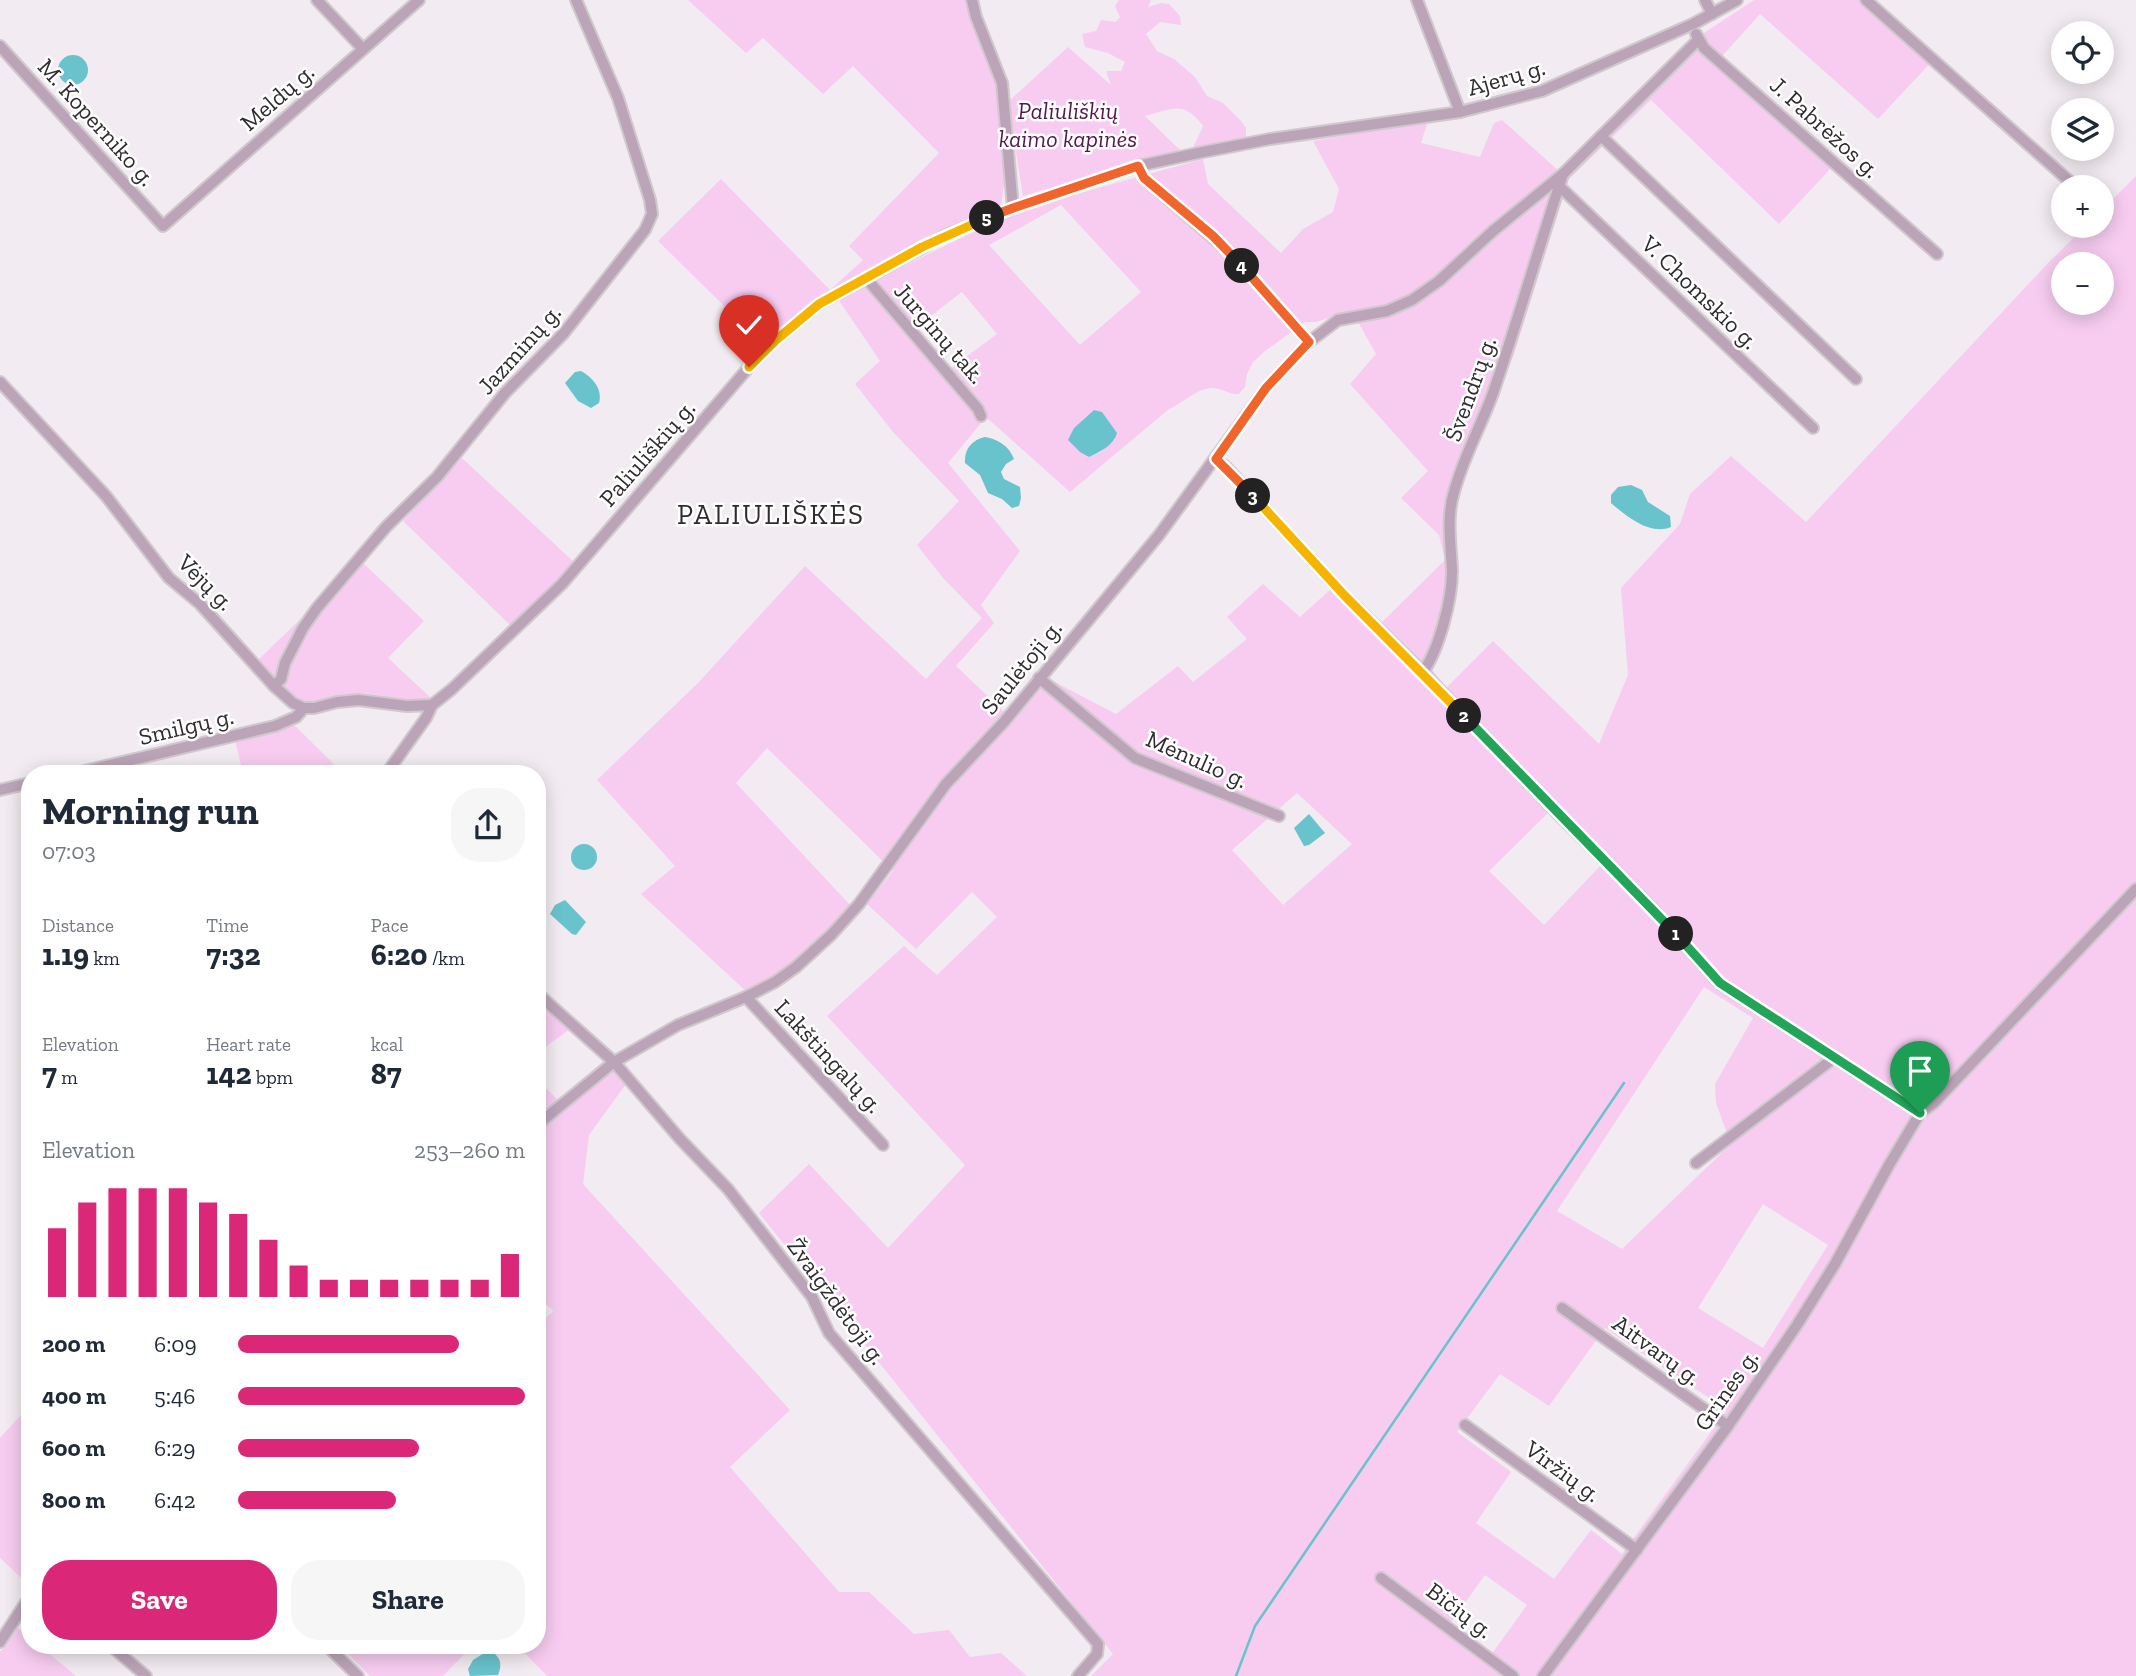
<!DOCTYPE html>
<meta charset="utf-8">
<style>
:root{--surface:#fff;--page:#f6f6f7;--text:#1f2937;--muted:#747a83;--accent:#db2777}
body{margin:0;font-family:"Zilla Slab",serif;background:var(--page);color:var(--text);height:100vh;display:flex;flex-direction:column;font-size:26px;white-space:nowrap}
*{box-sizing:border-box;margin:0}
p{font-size:23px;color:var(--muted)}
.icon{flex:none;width:38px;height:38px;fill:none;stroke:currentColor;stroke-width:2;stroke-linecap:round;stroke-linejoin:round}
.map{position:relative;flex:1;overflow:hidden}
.panel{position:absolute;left:21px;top:765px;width:525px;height:889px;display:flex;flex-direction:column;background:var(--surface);border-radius:28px;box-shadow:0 4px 18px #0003}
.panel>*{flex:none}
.controls{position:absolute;left:2051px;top:21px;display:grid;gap:14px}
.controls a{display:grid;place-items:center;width:63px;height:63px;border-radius:50%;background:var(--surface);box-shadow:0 4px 18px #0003;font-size:35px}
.pin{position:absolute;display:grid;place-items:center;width:60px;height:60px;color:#fff;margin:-72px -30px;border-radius:50% 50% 50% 0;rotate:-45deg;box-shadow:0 0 7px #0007}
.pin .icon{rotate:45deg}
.km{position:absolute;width:35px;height:35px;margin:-18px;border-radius:50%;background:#222;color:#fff;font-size:19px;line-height:35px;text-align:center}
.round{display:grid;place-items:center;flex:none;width:74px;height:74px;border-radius:28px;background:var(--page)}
.headline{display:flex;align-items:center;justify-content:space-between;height:119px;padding:0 21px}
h1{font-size:38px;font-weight:800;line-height:52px}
.stats{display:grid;grid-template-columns:repeat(3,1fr);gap:10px;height:119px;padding:7px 21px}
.stats div{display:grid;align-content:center}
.stats b{font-size:30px;font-weight:800}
.stats small{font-size:19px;font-weight:400}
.stats p{font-size:19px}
.chart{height:196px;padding:14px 21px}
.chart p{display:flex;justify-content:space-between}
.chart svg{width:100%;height:126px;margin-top:7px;stroke:var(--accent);stroke-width:6}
.primary-button{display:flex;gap:14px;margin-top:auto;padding:14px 21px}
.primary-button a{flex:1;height:80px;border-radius:28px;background:var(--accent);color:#fff;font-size:28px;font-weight:800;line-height:80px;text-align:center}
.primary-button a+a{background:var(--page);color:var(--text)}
ul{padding:0 21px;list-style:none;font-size:23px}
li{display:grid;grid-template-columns:112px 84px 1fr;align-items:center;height:52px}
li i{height:18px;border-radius:9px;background:var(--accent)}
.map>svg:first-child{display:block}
</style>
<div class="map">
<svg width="2136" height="1676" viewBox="0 0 2136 1676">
<rect width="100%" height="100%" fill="#f2ebf1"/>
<!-- green -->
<g fill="#f7ccf0" fill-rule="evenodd">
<path d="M 688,0 L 969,0 L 997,82 L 1006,169 L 1001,207 L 930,237 L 814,303 L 764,345 L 658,241 L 721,179 L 830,290 L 863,260 L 849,246 L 939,153 L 853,66 L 823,94 L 763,38 L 746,53 Z"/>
<path d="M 1119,0 L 1151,0 L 1148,7 L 1161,3 L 1169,4 L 1180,16 L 1181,25 L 1160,22 L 1146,34 L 1157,51 L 1174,59 L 1195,77 L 1207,96 L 1223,103 L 1241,121 L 1246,128 L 1246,138 L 1193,148 L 1203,126 C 1183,100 1173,109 1145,116 L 1181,151 L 1023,196 L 1008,102 L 1068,47 L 1111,85 L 1106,71 L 1121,71 L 1125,62 L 1108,53 L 1085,47 L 1082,34 L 1096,31 L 1101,20 L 1116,22 L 1120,17 L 1115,6 Z"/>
<path d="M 1754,0 L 1876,0 L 1937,56 L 1878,119 L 1760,14 L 1715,64 L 1832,167 L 1779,224 L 1651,100 L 1569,179 L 1514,354 L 1456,500 L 1455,602 L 1431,668 L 1446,688 L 1493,641 L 1599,744 L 1628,675 L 1621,588 L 1680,524 L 1690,494 L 1731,456 L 1806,522 L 2050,261 L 2086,226 L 2102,226 L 2102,210 L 2136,176 L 2136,1676 L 1091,1676 L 1113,1654 L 759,1213 L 809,1164 L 888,1248 L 965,1165 L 827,1016 L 904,946 L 937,975 L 997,917 L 972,892 L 916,949 L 867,904 L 893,871 L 767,748 L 736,783 L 851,906 L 808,951 L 748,993 L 641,894 L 675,866 L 597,780 L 699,682 L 805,566 L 926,679 L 982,618 L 943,578 L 917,545 L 959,501 L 893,432 L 855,384 L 880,361 L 838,299 L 1015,211 L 1203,159 L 1208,184 L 1281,253 L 1303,229 L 1333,212 L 1339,189 L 1313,141 L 1428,121 L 1421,143 L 1480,157 L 1494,123 L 1502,120 L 1561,173 L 1686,45 ZM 1061,205 L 1141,292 L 1080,345 L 989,245 ZM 2063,264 L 2102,264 L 2102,303 L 2063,303 ZM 962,292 L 997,334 L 950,369 L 915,328 ZM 1352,311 L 1376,354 L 1350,384 L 1428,471 L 1401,498 L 1439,535 L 1445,560 L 1373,631 L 1331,589 L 1300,617 L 1263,584 L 1227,617 L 1247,639 L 1193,682 L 1178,666 L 1116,714 L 1049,679 L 1014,721 L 956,666 L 994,623 L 981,605 L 1020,551 L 948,463 L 986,417 L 1070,492 L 1169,409 C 1183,403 1196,389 1211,388 C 1221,387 1229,395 1239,394 L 1245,387 L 1247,374 L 1253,362 L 1265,351 L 1305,322 L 1316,322 ZM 1094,410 L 1102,412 L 1115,439 L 1101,452 L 1089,457 L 1074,446 L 1074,428 ZM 1297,793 L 1352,844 L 1283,905 L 1232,850 ZM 1548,813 L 1603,863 L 1544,925 L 1489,871 ZM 1704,987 L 1753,1018 L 1715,1084 L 1716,1103 L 1731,1144 L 1622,1249 L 1557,1211 ZM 1763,1204 L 1828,1245 L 1763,1348 L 1698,1308 ZM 1605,1328 L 1727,1410 L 1622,1554 L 1591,1530 L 1554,1579 L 1476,1523 L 1511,1472 L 1457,1432 L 1500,1374 L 1549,1406 ZM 1485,1575 L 1527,1605 L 1491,1655 L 1449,1625 Z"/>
<path d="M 462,458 L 575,563 L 514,629 L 403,521 Z"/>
<path d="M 361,561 L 424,621 L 388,658 L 433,700 L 428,702 L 363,693 L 304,703 L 289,696 L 257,661 Z"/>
<path d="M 293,724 L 343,773 L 243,773 L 235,740 Z"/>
<path d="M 537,999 L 570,1029 L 537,1053 Z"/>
<path d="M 613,1069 L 626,1084 L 589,1135 L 583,1184 L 790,1410 L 730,1467 L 839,1592 L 869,1592 L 914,1634 L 949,1630 L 970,1657 L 1001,1653 L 1027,1676 L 547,1676 L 517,1645 L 537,1645 L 537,1327 L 553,1311 L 537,1295 L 537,1079 L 565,1107 Z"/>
<path d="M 30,1405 L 30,1586 L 0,1558 L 0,1438 Z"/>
<path d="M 18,1628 L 30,1638 L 30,1645 L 39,1645 L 76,1676 L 0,1676 L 0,1652 Z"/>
<path d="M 339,1645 L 473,1645 L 443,1676 L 370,1676 Z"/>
</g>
<!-- water -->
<g fill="#69c3cc">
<circle cx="73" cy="70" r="15"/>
<path d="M 581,371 C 592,377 603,389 599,403 L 591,408 L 578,401 L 565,383 L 575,372 Z"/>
<path d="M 1094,410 L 1102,412 L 1117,433 C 1114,445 1100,452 1089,457 L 1080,452 L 1068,440 L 1074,428 Z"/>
<path d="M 985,437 C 998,439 1009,446 1014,459 L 1006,464 L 1001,472 L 1004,479 L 1020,487 L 1021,498 L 1019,506 L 1012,508 L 1002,499 L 988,493 L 980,475 L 965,463 C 964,449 972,440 985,437 Z"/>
<path d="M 1631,485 L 1642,490 L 1648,502 L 1670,516 L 1671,527 C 1650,536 1626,516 1611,503 L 1611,495 L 1618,487 Z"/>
<path d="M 1309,814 L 1325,833 L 1309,845 L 1304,846 L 1294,828 Z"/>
<circle cx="584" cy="857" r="13"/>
<path d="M 565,900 L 586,922 L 576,935 L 572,934 L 550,914 L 555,905 Z"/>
<path d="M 489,1650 C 500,1656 503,1663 498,1675 L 470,1676 L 468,1669 L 473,1660 Z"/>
</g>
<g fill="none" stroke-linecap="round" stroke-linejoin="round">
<!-- stream -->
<path stroke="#69c3cc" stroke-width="2.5" d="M 1236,1676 L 1255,1626 L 1624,1083"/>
<defs>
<g id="street">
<path d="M 317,0 L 363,49"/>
<path d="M 972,0 L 976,17 L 1002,83 L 1013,208"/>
<path d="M 1417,0 L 1460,112"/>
<path d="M 1705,0 L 1712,14"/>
<path d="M 1866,0 L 2076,187"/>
<path d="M 1696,34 L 1704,48 L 1937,254"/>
<path d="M 0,46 L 163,226 L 419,0"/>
<path d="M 1601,136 L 1856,379"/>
<path d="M 1138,166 L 1144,178 L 1230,253 L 1309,342"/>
<path d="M 1559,186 L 1813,428"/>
<path d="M 866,278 L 978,409 L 981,416"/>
<path d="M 0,382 L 106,496 L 169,578 L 200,604 L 274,686 L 293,703 L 304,708 L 314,708 L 337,702 L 359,700 L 407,706 L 432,705"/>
<path d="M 1216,459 L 1227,468 L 1345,596 L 1423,672 L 1558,814 L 1651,907 L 1719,983 L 1920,1113"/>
<path d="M 1423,672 C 1439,649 1452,600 1452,571 C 1451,545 1446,517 1454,492 C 1463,458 1481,426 1493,393 C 1518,320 1539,247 1563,174"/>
<path d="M 1039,678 L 1135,758 L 1279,816"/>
<path d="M 274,686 L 281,679 L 285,663 L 303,628 L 317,608 L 386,527 L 437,477 L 505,393 L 564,333 L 645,230 L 652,214 L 650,200 L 618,98 L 576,0"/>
<path d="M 72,774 L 275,726 L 296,717 L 304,708"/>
<path d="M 386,774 L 426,718 L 432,705 L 452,689 L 562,584 L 749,367 L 776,340 L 819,304 L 946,235 L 1013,208 L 1138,166 L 1203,152 L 1270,139 L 1460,112 L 1542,91 L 1693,24 L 1737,0"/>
<path d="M 0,790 L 30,783"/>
<path d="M 537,993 L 614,1062 L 680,1139 L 728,1189 L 812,1297 L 829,1333 L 1098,1644 L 1097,1654 L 1078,1676"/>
<path d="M 746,997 L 883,1145"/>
<path d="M 537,1125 L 614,1062 L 678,1025 L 746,997 L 775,982 L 796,967 L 831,935 L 859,904 L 946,784 L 1004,722 L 1159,535 L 1266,388 L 1309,342 L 1338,320 L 1387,311 L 1412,300 L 1439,281 L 1493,231 L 1563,174 L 1698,40"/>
<path d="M 1696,1163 L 1834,1058"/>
<path d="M 1562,1308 L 1728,1426"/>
<path d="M 1465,1425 L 1637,1550"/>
<path d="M 1381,1578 L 1513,1676"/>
<path d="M 0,1642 L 30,1596"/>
<path d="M 110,1645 L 146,1676"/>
<path d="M 326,1645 L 358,1676"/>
<path d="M 1543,1676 L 1728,1426 L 1797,1325 L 1835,1264 L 1889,1165 L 1920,1113 L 1934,1103 L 2136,889"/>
</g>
</defs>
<!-- street casing -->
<use href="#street" stroke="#cfc9ce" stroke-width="14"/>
<!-- street -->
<use href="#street" stroke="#bca4b8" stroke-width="10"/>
</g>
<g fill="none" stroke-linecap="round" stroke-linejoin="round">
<defs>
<path id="split-1" d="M 1676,934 L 1720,983 L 1920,1113"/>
<path id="split-2" d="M 1464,716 L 1676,934"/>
<path id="split-3" d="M 1253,496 L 1345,596 L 1464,716"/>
<path id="split-4" d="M 1242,266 L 1309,342 L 1266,388 L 1216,459 L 1253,496"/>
<path id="split-5" d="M 987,218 L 1013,208 L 1138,166 L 1144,178 L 1213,236 L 1242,266"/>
<path id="split-6" d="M 749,367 L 776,340 L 819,304 L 922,247 L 987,218"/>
</defs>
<!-- split-1 casing -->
<use href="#split-1" stroke="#fff" stroke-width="14"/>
<!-- split-2 casing -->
<use href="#split-2" stroke="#fff" stroke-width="14"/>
<!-- split-3 casing -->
<use href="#split-3" stroke="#fff" stroke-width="14"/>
<!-- split-4 casing -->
<use href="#split-4" stroke="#fff" stroke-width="14"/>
<!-- split-5 casing -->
<use href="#split-5" stroke="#fff" stroke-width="14"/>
<!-- split-6 casing -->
<use href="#split-6" stroke="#fff" stroke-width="14"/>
<!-- split-1 -->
<use href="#split-1" stroke="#22a559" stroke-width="9"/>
<!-- split-2 -->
<use href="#split-2" stroke="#22a559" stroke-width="9"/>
<!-- split-3 -->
<use href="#split-3" stroke="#f5b400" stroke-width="9"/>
<!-- split-4 -->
<use href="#split-4" stroke="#f0652b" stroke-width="9"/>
<!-- split-5 -->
<use href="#split-5" stroke="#f0652b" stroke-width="9"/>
<!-- split-6 -->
<use href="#split-6" stroke="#f5b400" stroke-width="9"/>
</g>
<g text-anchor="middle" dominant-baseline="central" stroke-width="5" stroke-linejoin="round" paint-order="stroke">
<!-- street labels -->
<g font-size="24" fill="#2f2c2e" stroke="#fff">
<text transform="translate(1506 77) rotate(-16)">Ajerų g.</text>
<text transform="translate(277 97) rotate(-41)">Meldų g.</text>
<text transform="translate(97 122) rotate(48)">M. Koperniko g.</text>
<text transform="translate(1825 127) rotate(42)">J. Pabrėžos g.</text>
<text transform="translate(1700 292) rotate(44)">V. Chomskio g.</text>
<text transform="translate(940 333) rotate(49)">Jurginų tak.</text>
<text transform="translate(519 349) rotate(-48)">Jazminų g.</text>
<text transform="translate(1470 389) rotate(-70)">Švendrų g.</text>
<text transform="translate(647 453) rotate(-49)">Paliuliškių g.</text>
<text transform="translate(206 582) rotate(45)">Vėjų g.</text>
<text transform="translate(1021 667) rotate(-51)">Saulėtoji g.</text>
<text transform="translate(186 726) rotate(-13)">Smilgų g.</text>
<text transform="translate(1197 759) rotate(24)">Mėnulio g.</text>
<text transform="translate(829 1056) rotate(47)">Lakštingalų g.</text>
<text transform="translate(837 1301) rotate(54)">Žvaigždėtoji g.</text>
<text transform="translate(1657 1350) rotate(36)">Aitvarų g.</text>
<text transform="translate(1726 1390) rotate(-55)">Grinės g.</text>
<text transform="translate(1563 1471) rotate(36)">Viržių g.</text>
<text transform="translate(1460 1610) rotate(37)">Bičių g.</text>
</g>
<!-- park labels -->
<g font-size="24" font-style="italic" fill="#55174f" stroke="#fff">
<text x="1068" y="110">Paliuliškių<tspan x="1068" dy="28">kaimo kapinės</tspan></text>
</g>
<!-- quarter labels -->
<g font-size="28" letter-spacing="2" fill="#2f2c2e" stroke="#fff">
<text x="771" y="514">PALIULIŠKĖS</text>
</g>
</g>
</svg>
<div class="controls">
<a><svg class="icon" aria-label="locate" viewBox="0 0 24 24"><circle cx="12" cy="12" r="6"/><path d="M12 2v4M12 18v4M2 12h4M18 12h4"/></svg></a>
<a><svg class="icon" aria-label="layers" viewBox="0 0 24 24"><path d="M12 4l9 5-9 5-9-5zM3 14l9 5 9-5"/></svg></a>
<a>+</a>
<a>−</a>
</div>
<div class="pin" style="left:1920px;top:1113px;background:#1e9e55"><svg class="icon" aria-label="arrive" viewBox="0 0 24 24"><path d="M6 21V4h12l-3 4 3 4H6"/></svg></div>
<div class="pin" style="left:749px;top:367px;background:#d93025"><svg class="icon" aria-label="check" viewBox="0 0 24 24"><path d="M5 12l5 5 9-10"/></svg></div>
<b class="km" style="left:1676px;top:934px">1</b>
<b class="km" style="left:1464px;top:716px">2</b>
<b class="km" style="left:1253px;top:496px">3</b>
<b class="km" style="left:1242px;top:266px">4</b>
<b class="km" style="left:987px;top:218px">5</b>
<section class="panel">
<div class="headline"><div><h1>Morning run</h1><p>07:03</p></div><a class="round"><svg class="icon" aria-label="share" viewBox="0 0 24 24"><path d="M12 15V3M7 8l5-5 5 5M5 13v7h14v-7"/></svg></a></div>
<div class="stats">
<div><p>Distance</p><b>1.19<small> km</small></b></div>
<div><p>Time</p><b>7:32</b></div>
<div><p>Pace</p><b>6:20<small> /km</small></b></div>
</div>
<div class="stats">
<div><p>Elevation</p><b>7<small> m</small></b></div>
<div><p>Heart rate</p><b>142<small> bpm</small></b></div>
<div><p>kcal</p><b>87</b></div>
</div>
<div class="chart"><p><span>Elevation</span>253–260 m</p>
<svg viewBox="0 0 160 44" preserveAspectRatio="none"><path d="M5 44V20M15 44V11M25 44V6M35 44V6M45 44V6M55 44V11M65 44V15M75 44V24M85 44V33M95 44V38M105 44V38M115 44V38M125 44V38M135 44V38M145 44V38M155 44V29"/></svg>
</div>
<ul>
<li><b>200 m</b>6:09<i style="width:77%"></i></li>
<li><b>400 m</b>5:46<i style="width:100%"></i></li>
<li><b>600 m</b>6:29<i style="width:63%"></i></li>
<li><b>800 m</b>6:42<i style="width:55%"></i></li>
</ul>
<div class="primary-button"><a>Save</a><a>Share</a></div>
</section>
</div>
